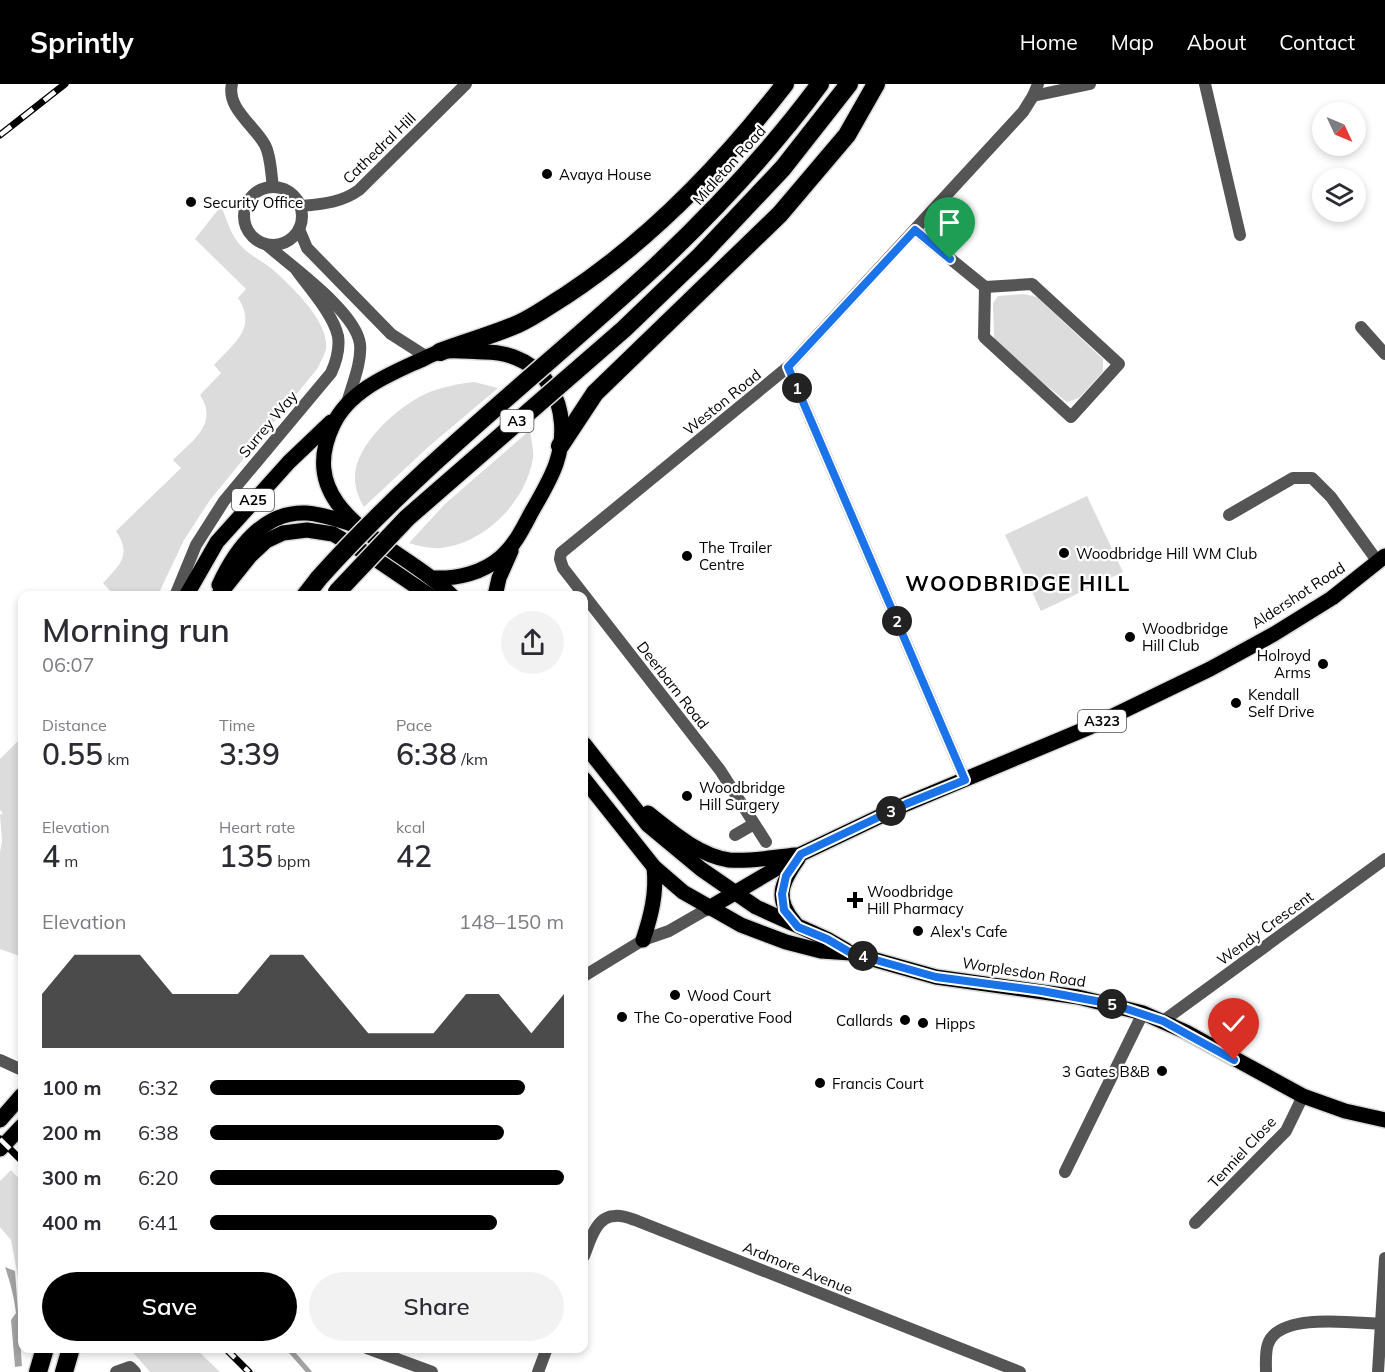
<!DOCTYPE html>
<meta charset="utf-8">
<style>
:root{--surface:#fff;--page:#f2f2f3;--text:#2b2b33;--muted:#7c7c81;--accent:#000}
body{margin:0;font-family:Mulish,sans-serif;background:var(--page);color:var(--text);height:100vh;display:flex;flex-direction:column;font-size:22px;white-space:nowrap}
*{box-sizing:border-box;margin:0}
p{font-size:20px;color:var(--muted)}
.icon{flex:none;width:33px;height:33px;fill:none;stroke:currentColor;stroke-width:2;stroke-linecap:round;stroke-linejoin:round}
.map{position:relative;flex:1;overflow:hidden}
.sheet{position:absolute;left:18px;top:507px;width:570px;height:762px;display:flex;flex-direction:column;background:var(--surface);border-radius:12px;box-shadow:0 3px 9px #0003}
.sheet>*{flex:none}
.needle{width:39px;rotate:134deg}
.controls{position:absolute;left:1312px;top:18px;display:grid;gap:12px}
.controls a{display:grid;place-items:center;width:54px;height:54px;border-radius:50%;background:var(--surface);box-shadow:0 3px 9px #0003;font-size:30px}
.pin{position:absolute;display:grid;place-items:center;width:51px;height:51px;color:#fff;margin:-62px -26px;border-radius:50% 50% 50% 0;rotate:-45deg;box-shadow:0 0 6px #0007}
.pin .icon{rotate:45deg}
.km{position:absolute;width:30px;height:30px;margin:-15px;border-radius:50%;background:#222;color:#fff;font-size:16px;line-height:30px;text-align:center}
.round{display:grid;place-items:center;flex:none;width:63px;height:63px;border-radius:32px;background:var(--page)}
.head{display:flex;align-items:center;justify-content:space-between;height:102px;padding:0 24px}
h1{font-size:33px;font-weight:600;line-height:45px}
.stats{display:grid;grid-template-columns:repeat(3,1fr);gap:9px;height:102px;padding:6px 24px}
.stats div{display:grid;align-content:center}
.stats b{font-size:30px;font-weight:600}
.stats small{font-size:16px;font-weight:400}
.stats p{font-size:16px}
.chart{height:168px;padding:12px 24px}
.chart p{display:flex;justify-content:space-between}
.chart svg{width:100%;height:108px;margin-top:6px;fill:var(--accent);opacity:.7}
.primary-button{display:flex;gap:12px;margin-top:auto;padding:12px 24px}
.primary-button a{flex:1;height:69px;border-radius:36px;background:var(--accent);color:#fff;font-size:24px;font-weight:600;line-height:69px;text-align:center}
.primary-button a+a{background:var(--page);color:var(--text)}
ul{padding:0 24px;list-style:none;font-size:20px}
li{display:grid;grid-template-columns:96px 72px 1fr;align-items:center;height:45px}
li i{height:15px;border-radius:8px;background:var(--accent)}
header{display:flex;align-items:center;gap:36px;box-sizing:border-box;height:84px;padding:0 30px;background:var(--accent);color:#fff}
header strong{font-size:28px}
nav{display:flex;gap:33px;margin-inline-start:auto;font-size:21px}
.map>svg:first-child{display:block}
</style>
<header>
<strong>Sprintly</strong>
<nav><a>Home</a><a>Map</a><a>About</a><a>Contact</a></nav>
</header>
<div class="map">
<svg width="1385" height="1288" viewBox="0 0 1385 1288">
<rect width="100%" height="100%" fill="#fff"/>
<!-- green -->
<g fill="#dcdcdc">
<path d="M 221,122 C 227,136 231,152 242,163 C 251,172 262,177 272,185 C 291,202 329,237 326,264 C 325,271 320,279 317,285 L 210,416 L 184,456 L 158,511 L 108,511 L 111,508 L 103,499 C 120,481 132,471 116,447 L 181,384 L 173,376 C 192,357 219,340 200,311 L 221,289 L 214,281 C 233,260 258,244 238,214 L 246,205 L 195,155 Z"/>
<path d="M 1024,210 L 1037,213 L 1103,275 L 1103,288 L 1079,314 L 1067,318 L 997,262 L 994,253 L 993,219 L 998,212 Z"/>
<path d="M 474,298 L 498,304 L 427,364 L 364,423 C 358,413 355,404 355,393 C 355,360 398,323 425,310 C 441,303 457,300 474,298 Z"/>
<path d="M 530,346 C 531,355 534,366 533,374 C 526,417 486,459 441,464 C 431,465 419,462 409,459 L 445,420 Z"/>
<path d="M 1087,412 L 1123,488 L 1041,527 L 1005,451 Z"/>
<path d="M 22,653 L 22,873 L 0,865 L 0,768 L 2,757 L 0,731 L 3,729 L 0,726 L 0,675 Z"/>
<path d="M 11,1086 L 22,1098 L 22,1214 L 11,1156 L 0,1143 L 0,1097 Z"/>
<path d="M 130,1265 L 196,1265 L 220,1288 L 150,1288 Z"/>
</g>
<!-- water -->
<path fill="#a3a3a3" d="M 5,1183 L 15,1187 L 22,1282 L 15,1283 L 11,1236 L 16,1229 C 14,1212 10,1198 5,1183 Z"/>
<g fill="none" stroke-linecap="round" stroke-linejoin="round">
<!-- stream -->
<path stroke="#a3a3a3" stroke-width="5" d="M 288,1264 L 309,1288"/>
<defs>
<g id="primary">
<path d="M 433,494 C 457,495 483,489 501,473 C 515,461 523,444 531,429 C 540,413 550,397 556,380 C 575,324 546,268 484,268 C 470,268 452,265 439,268 C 430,271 422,276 414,279 C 383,293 348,309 333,341 C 290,431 404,462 452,512"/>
<path d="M 219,501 C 235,466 263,427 306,429 C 323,430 339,436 355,441"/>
<path d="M 186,512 L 217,458 L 289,378 L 331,338"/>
<path d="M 218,512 L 250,472 L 266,457 L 283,449 L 307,446 L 333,450 L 371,472 L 430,512"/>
<path d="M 495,512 L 499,494 L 511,467"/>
<path d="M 584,660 L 648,741 L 701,785 L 756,823 L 827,855 L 846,866"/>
<path d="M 584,695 L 654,783 L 683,808 L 741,841 L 786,858 L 821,867 L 851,869 L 936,893 L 1078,913 L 1143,929 L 1186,948 L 1303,1012 L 1345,1027 L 1385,1036"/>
<path d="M 648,729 C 672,748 698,771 729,776 C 751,778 774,773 796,771"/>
<path d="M 709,824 L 801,770 L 906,720 L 1090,643 L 1210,585 L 1274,550 L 1332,514 L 1385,472"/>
<path d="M 795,839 C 774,815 781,799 798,775"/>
<path d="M 643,856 C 651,832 657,809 654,783"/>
<path d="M 0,1036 L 22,1011"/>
<path d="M 0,1065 L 22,1042"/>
</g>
<g id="highway">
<path d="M 701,171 L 783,84 L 849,0"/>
<path d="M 658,180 C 717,124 772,65 820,0"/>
<path d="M 440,268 C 466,258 493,251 518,240 C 534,233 550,221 565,212 C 650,156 723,80 785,0"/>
<path d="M 560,362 L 595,309 L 780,130 L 847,51 L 876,0"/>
<path d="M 305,512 L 319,494"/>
<path d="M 38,1288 L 45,1264"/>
<path d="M 64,1288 L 71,1264"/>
</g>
</defs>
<!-- primary casing -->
<use href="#primary" stroke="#dbdbdb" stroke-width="18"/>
<!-- highway casing -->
<use href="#highway" stroke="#dbdbdb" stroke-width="21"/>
<!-- street -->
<g stroke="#555" stroke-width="12">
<path d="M 232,0 C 226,24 255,42 265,61 C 271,72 271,90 273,103"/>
<path d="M 1205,0 L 1240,151"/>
<path d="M 1033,12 L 1090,0"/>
<circle cx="273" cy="132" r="29"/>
<path d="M 300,122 C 322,120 341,119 359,106 L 466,0"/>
<path d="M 299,145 L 307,164 L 391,250 L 427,273"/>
<path d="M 915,146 L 985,203 L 1032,200 L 1119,280 L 1071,333 L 984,253 L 985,203"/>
<path d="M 267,161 C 292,183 356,228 360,260 C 362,278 352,301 347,319"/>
<path d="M 1361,243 L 1385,270"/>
<path d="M 788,283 L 965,696"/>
<path d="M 1229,431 L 1293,394 L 1312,394 L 1331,413 L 1378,478"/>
<path d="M 175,512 L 196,461 L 224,417 L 331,289 C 336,278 340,265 338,252 C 333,230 310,205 297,187"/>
<path d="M 735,751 L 754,740"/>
<path d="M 766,758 L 720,686 L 563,484 L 560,475 L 561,469 L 788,283 L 1023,28 L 1033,12 L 1038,0"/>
<path d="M 584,892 L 643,856 L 669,847 L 709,824"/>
<path d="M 1163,937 L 1385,775"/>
<path d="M 0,976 L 22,986"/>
<path d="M 1065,1088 L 1143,929"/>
<path d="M 1195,1139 L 1286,1047 L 1303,1012"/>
<path d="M 584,1172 C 590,1157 596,1132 615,1132 C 621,1131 629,1134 635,1136 L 1020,1288"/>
<path d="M 367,1264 L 432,1288"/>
<path d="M 116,1288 L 130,1283 L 135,1288"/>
<path d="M 538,1288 L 547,1264"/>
<path d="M 1266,1288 C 1266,1280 1265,1268 1268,1260 C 1279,1228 1354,1239 1381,1240"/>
<path d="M 1378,1288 L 1385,1174"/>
</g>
<!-- primary -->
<use href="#primary" stroke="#000" stroke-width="15"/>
<!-- highway -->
<use href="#highway" stroke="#000" stroke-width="18"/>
<defs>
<g id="rail">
<path d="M 0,51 L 65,0"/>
<path d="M 0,1055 L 22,1077"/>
<path d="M 225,1264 L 249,1288"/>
</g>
</defs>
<!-- rail casing -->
<use href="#rail" stroke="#000" stroke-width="7"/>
<!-- rail -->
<use href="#rail" stroke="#fff" stroke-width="4.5" stroke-dasharray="14" stroke-linecap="butt"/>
<defs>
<g id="highway-bridge">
<path d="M 319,494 C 422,379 545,285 658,180"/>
<path d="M 337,508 L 407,434 L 624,245 L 701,171"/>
</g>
</defs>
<!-- highway-bridge casing -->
<use href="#highway-bridge" stroke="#dbdbdb" stroke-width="21" stroke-linecap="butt"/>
<!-- highway-bridge -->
<use href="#highway-bridge" stroke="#000" stroke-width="18"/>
</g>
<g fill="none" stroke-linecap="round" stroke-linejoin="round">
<defs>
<path id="route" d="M 950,175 L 915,146 L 788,283 L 965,696 L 906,720 L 801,770 L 786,792 L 782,810 L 784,826 L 798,843 L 827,855 L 851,869 L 936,893 L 1042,907 L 1112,920 L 1163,937 L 1234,976"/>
</defs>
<!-- route casing -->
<use href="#route" stroke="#fff" stroke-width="12"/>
<!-- route -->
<use href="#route" stroke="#1a73e8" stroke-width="8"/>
</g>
<!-- markers -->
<g fill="#000" stroke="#fff" stroke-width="2">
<circle cx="547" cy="90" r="6"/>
<circle cx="191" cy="118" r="6"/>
<circle cx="1064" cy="469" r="6"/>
<circle cx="687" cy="472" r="6"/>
<circle cx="1130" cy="553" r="6"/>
<circle cx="1323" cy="580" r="6"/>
<circle cx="1236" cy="619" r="6"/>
<circle cx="687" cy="712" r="6"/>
<path d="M852 807h6v6h6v6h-6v6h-6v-6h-6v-6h6z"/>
<circle cx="918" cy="847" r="6"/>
<circle cx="675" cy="911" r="6"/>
<circle cx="622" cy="933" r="6"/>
<circle cx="905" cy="936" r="6"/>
<circle cx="923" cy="939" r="6"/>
<circle cx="1162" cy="987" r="6"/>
<circle cx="820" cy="999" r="6"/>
</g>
<g text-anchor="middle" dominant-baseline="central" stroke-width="4.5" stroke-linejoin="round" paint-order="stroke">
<!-- shield labels -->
<g fill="#fff" stroke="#4c4c4c" stroke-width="1.5">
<rect x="500.5" y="326" width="33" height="22" rx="4.5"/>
<rect x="232" y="405" width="42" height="22" rx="4.5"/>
<rect x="1078" y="626" width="48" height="22" rx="4.5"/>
</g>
<g font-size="14" font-weight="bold" fill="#000">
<text x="517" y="337">A3</text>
<text x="253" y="416">A25</text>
<text x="1102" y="637">A323</text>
</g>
<!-- street labels -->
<g font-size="15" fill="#000" stroke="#fff">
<text transform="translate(379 64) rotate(-44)">Cathedral Hill</text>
<text transform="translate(729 81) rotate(-48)">Midleton Road</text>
<text transform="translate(722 318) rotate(-39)">Weston Road</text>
<text transform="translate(268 340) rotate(-50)">Surrey Way</text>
<text transform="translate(1298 511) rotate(-33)">Aldershot Road</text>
<text transform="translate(673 601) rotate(52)">Deerbarn Road</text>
<text transform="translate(1265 844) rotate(-36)">Wendy Crescent</text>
<text transform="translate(1024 888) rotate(9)">Worplesdon Road</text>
<text transform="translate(1242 1068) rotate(-47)">Tenniel Close</text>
<text transform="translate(798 1184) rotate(22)">Ardmore Avenue</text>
</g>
<!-- poi labels -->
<g font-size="15" fill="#000" stroke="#fff" text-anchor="start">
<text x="559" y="90">Avaya House</text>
<text x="203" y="118">Security Office</text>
<text x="699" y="463">The Trailer<tspan x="699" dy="17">Centre</tspan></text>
<text x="1076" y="469">Woodbridge Hill WM Club</text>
<text x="1142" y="544">Woodbridge<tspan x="1142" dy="17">Hill Club</tspan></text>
<text x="1311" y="571" text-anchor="end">Holroyd<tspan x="1311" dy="17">Arms</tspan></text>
<text x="1248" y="610">Kendall<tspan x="1248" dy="17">Self Drive</tspan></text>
<text x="699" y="703">Woodbridge<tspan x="699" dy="17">Hill Surgery</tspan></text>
<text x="867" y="807">Woodbridge<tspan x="867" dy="17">Hill Pharmacy</tspan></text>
<text x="930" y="847">Alex's Cafe</text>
<text x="687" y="911">Wood Court</text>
<text x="634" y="933">The Co-operative Food</text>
<text x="893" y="936" text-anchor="end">Callards</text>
<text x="935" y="939">Hipps</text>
<text x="1150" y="987" text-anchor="end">3 Gates B&amp;B</text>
<text x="832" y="999">Francis Court</text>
</g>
<!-- district labels -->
<g font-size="21" font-weight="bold" letter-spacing="1.5" fill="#000" stroke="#fff">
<text x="1018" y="499">WOODBRIDGE HILL</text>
</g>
</g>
</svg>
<div class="controls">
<a><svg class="needle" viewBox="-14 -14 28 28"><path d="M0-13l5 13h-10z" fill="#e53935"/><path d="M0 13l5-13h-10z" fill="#7c7c81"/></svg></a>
<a><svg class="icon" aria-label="layers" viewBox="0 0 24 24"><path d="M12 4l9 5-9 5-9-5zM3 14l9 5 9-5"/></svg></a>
</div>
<div class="pin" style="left:950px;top:175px;background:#1e9e55"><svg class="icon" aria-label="arrive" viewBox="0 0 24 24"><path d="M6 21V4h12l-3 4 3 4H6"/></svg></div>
<div class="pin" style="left:1234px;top:976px;background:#d93025"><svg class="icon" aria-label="check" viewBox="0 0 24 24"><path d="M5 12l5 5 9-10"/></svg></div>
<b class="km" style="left:797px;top:304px">1</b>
<b class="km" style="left:897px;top:537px">2</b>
<b class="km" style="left:891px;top:727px">3</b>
<b class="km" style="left:863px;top:872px">4</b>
<b class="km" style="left:1112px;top:920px">5</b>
<section class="sheet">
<div class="head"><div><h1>Morning run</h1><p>06:07</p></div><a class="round"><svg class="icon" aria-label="share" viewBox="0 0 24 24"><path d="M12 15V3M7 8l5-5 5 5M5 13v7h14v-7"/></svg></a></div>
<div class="stats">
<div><p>Distance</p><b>0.55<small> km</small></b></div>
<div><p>Time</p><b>3:39</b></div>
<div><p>Pace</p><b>6:38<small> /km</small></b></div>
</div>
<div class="stats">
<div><p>Elevation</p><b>4<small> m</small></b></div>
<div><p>Heart rate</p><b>135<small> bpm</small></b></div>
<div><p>kcal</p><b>42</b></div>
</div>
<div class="chart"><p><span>Elevation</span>148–150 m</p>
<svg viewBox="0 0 160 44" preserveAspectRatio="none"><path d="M0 44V22L10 6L20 6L30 6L40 22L50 22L60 22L70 6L80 6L90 22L100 38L110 38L120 38L130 22L140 22L150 38L160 22V44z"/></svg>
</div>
<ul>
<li><b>100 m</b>6:32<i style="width:89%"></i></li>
<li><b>200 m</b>6:38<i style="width:83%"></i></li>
<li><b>300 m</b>6:20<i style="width:100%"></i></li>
<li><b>400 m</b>6:41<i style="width:81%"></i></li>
</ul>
<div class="primary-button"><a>Save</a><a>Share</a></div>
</section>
</div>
